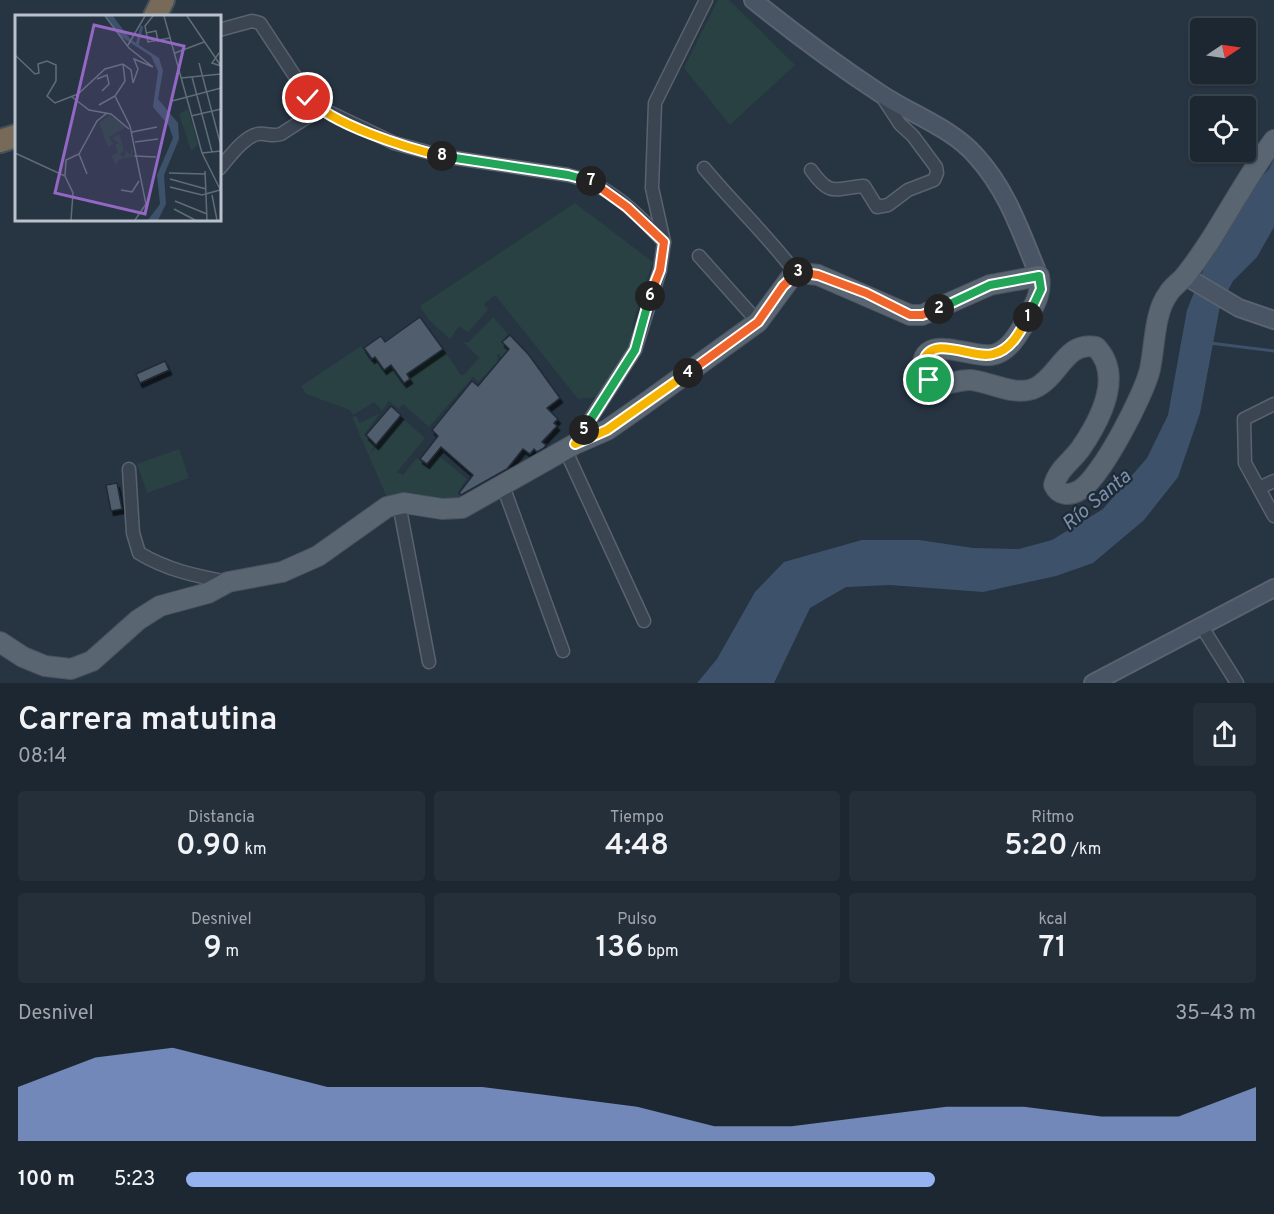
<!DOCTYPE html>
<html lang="es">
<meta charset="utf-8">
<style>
:root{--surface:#1d2732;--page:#252f3a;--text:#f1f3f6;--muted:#a0a5ac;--line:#3b444d;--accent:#95b2f1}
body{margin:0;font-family:Overpass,sans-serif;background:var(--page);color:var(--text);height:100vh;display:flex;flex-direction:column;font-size:22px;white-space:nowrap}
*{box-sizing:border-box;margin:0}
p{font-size:20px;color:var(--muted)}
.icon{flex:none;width:33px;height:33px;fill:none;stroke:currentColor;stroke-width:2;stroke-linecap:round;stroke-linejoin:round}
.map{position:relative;height:683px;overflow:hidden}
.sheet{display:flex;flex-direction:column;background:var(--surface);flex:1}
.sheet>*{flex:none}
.needle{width:39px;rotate:77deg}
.tools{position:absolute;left:1190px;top:18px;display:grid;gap:12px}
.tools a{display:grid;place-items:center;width:66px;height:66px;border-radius:6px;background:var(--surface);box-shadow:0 2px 4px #0004,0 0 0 2px var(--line);font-size:30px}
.pin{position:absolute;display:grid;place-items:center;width:51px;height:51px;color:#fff;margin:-26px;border:3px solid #fff;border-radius:50%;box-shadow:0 2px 6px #0007}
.km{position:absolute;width:30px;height:30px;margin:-15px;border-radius:50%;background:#222;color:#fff;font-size:16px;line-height:30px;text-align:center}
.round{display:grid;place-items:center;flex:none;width:63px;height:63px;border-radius:6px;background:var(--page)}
.overview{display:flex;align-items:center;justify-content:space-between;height:102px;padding:0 18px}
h1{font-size:33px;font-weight:600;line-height:45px}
.figures{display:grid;grid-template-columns:repeat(3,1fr);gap:9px;height:102px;padding:6px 18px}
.figures div{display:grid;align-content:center;border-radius:6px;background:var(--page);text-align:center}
.figures b{font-size:30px;font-weight:600}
.figures small{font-size:16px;font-weight:400}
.figures p{font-size:16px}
.chart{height:168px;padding:12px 18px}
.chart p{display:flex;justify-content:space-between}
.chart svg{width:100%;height:108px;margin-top:6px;fill:var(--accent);opacity:.7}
ul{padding:0 18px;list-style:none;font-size:20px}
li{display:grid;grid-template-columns:96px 72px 1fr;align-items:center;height:45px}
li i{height:15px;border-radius:8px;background:var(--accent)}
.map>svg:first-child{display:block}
</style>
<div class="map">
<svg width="1274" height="683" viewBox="0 0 1274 683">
<defs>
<filter id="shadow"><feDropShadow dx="2.5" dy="4.5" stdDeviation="0" flood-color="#0009"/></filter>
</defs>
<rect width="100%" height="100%" fill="#273442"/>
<!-- green -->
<g fill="#294143">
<path d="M 718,0 L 729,0 L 795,65 L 730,125 L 684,68 Z"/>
<path d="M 575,203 L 653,262 L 634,318 L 630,351 L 597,397 L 578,399 L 495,295 L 484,304 L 488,310 L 468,332 L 459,326 L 450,339 L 429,320 L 420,306 Z"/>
<path d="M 493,317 L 508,334 L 501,342 L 521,362 L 515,368 L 497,353 L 498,361 L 479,382 L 473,377 L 429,427 L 403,404 L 399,409 L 389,401 L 382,411 L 374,402 L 353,415 L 350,410 L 306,394 L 301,386 L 361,346 L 371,362 L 375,359 L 383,371 L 391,366 L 403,385 L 411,379 L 408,374 L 444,350 L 461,375 L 464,375 L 479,358 L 463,342 L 468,343 Z"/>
<path d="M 380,413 L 364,435 L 375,445 L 370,454 L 401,417 L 425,438 L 397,472 L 403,475 L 417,458 L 427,466 L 437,454 L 467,479 L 458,492 L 468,501 L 389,502 L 352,417 L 356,416 L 360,423 Z"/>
<path d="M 179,449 L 189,478 L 147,493 L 137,464 Z"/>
</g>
<!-- water -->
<path fill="#3d526a" d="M 1274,159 L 1274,227 L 1257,257 L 1233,281 L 1220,306 L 1200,413 L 1178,477 L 1144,520 L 1093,563 L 1056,576 L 983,592 L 890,585 L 846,587 L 810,608 L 774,683 L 697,683 L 717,659 L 755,592 L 784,562 L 862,540 L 919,540 L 973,548 L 1019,549 L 1052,540 L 1103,509 L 1147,458 L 1168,415 L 1187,310 L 1204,268 L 1214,254 L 1235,204 L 1269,169 Z"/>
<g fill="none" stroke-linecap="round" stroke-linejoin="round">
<!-- stream -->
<path stroke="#3d526a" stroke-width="3" d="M 1210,343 L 1274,351"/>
</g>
<!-- building -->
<g fill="#505d6d" stroke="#222c39" stroke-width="1.5" filter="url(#shadow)">
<path d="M 420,317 L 443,349 L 407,374 L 410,379 L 404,383 L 391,365 L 384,370 L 375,357 L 372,359 L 364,348 L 381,336 L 385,342 Z"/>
<path d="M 510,335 L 529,355 L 560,398 L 547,408 L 558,419 L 554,423 L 557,426 L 542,442 L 546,445 L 544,448 L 537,452 L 534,449 L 530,454 L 523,449 L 507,469 L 461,495 L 459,493 L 473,475 L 441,447 L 427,464 L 420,459 L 438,436 L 432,430 L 472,381 L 478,386 L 509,349 L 502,342 Z"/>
<path d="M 165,361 L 169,370 L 140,383 L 136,374 Z"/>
<path d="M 391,406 L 401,415 L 376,445 L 366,435 Z"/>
<path d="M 117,483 L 122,509 L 111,511 L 106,485 Z"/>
</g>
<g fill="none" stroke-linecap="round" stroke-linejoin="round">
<defs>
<g id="street">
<path d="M 219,30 L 252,21 L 260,23 L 314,105 L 394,143 L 442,156 L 568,175 C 607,183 637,213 664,242"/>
<path d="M 704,168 C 733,203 767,235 795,272"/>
<path d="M 219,169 C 229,158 243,137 258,134 C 267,133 272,137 281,134 L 320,109"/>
<path d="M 811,170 C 831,198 834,188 864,186 L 877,207 L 888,205 L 908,190 L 934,180 L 937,173 L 936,167 L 913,136 L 900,124 L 881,95"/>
<path d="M 699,256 L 758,322"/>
<path d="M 1274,404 L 1244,419 L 1245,463 L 1274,516"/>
<path d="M 577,440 L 635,350 L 660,270 L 664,242 L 652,188 L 655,103 L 706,0"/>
<path d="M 565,449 L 644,621"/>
<path d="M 129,469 L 133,533 L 139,553 C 167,570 196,576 228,582"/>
<path d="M 503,486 L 563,651"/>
<path d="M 1259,488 L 1274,481"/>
<path d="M 399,504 L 429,662"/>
<path d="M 1202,627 L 1237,683"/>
</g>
<g id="secondary">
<path d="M 753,0 C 794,33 837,65 881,94 C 911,114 952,128 976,156 C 1008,191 1021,233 1039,276"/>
<path d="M 1185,276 L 1239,308 L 1274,320"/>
<path d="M 1093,683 L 1274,588"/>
</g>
<path id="primary" d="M 0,642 L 23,657 L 45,666 L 71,669 L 92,661 L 138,620 L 160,606 L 208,593 L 228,582 L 282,572 L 318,556 L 387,507 L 404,503 L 442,509 L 462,508 L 575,444 L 607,430 L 640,407 L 758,322 L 795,272 L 818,275 L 910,315 L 922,315 L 990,285 L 1039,276 C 1042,293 1035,304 1027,319 C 1019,333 1009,352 992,355 C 969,359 917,328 923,375 C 927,379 932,383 939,384 C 949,385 961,379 971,380 C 991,382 1015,397 1035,388 C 1059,377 1066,340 1096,347 C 1124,376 1100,420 1081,448 C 1072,461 1058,469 1054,485 C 1059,496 1070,496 1080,490 C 1101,478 1145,393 1150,369 C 1155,346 1154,313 1168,294 C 1172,287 1179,283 1184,277 C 1194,265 1204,250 1213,236 C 1233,204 1251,171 1274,140"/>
<g id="highway">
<path d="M 155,16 L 163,0"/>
<path d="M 0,141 L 16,136"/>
</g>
</defs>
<!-- street casing -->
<use href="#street" stroke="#59636f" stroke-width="15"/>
<!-- secondary casing -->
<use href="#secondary" stroke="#59636f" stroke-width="20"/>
<!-- primary casing -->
<use href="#primary" stroke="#48515e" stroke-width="22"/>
<!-- highway casing -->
<use href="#highway" stroke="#46505c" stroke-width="26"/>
<!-- street -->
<use href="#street" stroke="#3b4552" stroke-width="12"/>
<!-- secondary -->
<use href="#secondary" stroke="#495564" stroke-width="16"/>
<!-- primary -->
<use href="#primary" stroke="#596571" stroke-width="20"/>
<!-- highway -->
<use href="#highway" stroke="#776a58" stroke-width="22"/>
</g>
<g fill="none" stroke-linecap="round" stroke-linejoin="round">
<defs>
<path id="split-1" d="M 929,380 C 922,374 921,368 924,360 C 933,334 974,360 993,354 C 1011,350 1020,332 1028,317"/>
<path id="split-2" d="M 939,309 L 990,285 L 1039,276 L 1041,289 L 1028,317"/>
<path id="split-3" d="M 798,272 L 818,275 L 866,293 L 910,315 L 922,315 L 939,309"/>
<path id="split-4" d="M 688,373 L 758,322 L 783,286 L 798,272"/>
<path id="split-5" d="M 584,430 L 575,444 L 607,430 L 688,373"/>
<path id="split-6" d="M 584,430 L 635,350 L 650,296"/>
<path id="split-7" d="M 591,181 L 627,207 L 664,242 L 660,270 L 650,296"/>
<path id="split-8" d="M 442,156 L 568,175 L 591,181"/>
<path id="split-9" d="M 308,98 C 331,124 406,148 442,156"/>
</defs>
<!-- split-1 casing -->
<use href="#split-1" stroke="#fff" stroke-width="12"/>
<!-- split-2 casing -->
<use href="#split-2" stroke="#fff" stroke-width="12"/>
<!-- split-3 casing -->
<use href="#split-3" stroke="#fff" stroke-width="12"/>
<!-- split-4 casing -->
<use href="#split-4" stroke="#fff" stroke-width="12"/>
<!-- split-5 casing -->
<use href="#split-5" stroke="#fff" stroke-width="12"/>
<!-- split-6 casing -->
<use href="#split-6" stroke="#fff" stroke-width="12"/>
<!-- split-7 casing -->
<use href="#split-7" stroke="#fff" stroke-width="12"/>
<!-- split-8 casing -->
<use href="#split-8" stroke="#fff" stroke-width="12"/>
<!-- split-9 casing -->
<use href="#split-9" stroke="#fff" stroke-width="12"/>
<!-- split-1 -->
<use href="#split-1" stroke="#f5b400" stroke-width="8"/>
<!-- split-2 -->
<use href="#split-2" stroke="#22a559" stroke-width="8"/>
<!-- split-3 -->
<use href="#split-3" stroke="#f0652b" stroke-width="8"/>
<!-- split-4 -->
<use href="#split-4" stroke="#f0652b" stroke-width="8"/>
<!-- split-5 -->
<use href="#split-5" stroke="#f5b400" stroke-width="8"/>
<!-- split-6 -->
<use href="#split-6" stroke="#22a559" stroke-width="8"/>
<!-- split-7 -->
<use href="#split-7" stroke="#f0652b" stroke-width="8"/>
<!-- split-8 -->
<use href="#split-8" stroke="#22a559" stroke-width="8"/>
<!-- split-9 -->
<use href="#split-9" stroke="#f5b400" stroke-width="8"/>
</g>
<g text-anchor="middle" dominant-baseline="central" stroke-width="4.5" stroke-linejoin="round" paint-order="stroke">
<!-- water labels -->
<g font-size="20" font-style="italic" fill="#7992ae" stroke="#202a37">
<text transform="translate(1097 501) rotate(-40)">Río Santa</text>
</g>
</g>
<!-- overview -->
<g transform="translate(15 15)">
<rect width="206" height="206" fill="#273442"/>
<path d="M 173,94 L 183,130 L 176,136 L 164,99 ZM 95,100 L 111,112 L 94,122 L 98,129 L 93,132 L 84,108 ZM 104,119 L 109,135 L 105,139 L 109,143 L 111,135 L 115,140 L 117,131 L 118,142 L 105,144 L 100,150 L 97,141 L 103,137 L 100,130 L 104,128 L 97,123 Z" fill="#294143"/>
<path d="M 91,1 L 98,1 L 115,24 L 144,43 L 148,56 L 143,84 L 163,108 L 164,124 L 149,160 L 151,189 L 143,205 L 133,205 L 145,189 L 142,160 L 158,123 L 154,111 L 138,92 L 143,56 L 136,41 L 105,21 Z" fill="#3d526a"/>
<path fill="none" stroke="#3d526a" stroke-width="3" d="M 122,30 L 127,11"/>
<path fill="none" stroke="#616c79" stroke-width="1.5" d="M 90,1 L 114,33 L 138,52 L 119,44 L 123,54 L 118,68 L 116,55 L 108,49M 138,1 L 130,11 L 133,27 L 155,23M 149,1 L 187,138 L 206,176M 172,1 L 206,51M 131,18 L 141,16 L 143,27M 113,30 L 130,1M 160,38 L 189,27M 204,38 L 197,48 L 206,51M 0,40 L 20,59 L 24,58 L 23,49 L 32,46 L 41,50 L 41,66 L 32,81 L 40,88 L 63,79 L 90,54 L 108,49M 184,48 L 206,131M 108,49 L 110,66 L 100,81 L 115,111 L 131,189 L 120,205M 177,62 L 197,137M 166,63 L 206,59M 82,64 L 92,60 L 94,69 L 87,76M 57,82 L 74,95 L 96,99 L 114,114M 157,86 L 206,73M 84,90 L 100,81M 176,101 L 206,94M 117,117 L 142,112M 120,127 L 143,124M 0,138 L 50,161 L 58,178 L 56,205M 187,138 L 206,136M 64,139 L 72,159M 119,141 L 141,142M 190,156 L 192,205M 154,158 L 190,159M 50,161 L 51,145 L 64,139 L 82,106 L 92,98M 155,164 L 191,174M 155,172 L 187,180 L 205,175M 106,175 L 117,177 L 124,166M 197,180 L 202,205M 160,186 L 192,199M 159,194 L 180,205"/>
<path fill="#9368c4" fill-opacity="0.15" stroke="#9368c4" stroke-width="3" d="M 79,10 L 169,31 L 130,199 L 40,178 Z"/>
<rect width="206" height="206" fill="none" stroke="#b8c1cc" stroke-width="3"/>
</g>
</svg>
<div class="tools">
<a><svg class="needle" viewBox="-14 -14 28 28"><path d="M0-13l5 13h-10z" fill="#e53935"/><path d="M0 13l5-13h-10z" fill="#a0a5ac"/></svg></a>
<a><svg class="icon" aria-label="locate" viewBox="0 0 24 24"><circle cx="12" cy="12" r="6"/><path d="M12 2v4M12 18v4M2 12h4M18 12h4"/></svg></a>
</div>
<div class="pin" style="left:929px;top:380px;background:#1e9e55"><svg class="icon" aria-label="arrive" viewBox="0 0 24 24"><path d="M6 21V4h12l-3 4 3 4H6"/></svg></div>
<div class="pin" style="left:308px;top:98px;background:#d93025"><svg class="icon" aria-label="check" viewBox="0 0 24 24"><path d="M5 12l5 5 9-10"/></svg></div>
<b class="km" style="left:1028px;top:317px">1</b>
<b class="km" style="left:939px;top:309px">2</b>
<b class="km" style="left:798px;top:272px">3</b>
<b class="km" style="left:688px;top:373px">4</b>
<b class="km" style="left:584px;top:430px">5</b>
<b class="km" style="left:650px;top:296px">6</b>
<b class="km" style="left:591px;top:181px">7</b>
<b class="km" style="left:442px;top:156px">8</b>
</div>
<section class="sheet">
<div class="overview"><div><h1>Carrera matutina</h1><p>08:14</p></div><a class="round"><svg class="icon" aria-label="share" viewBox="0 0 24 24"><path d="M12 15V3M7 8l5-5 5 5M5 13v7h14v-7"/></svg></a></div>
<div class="figures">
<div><p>Distancia</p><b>0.90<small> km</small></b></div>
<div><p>Tiempo</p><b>4:48</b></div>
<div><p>Ritmo</p><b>5:20<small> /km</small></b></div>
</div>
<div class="figures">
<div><p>Desnivel</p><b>9<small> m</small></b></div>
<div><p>Pulso</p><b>136<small> bpm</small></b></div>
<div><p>kcal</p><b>71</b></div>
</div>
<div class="chart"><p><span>Desnivel</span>35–43 m</p>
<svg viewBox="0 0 160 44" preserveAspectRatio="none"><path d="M0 44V22L10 10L20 6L30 14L40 22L50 22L60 22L70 26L80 30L90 38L100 38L110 34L120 30L130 30L140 34L150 34L160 22V44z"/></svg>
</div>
<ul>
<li><b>100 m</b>5:23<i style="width:70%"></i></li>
</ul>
</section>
